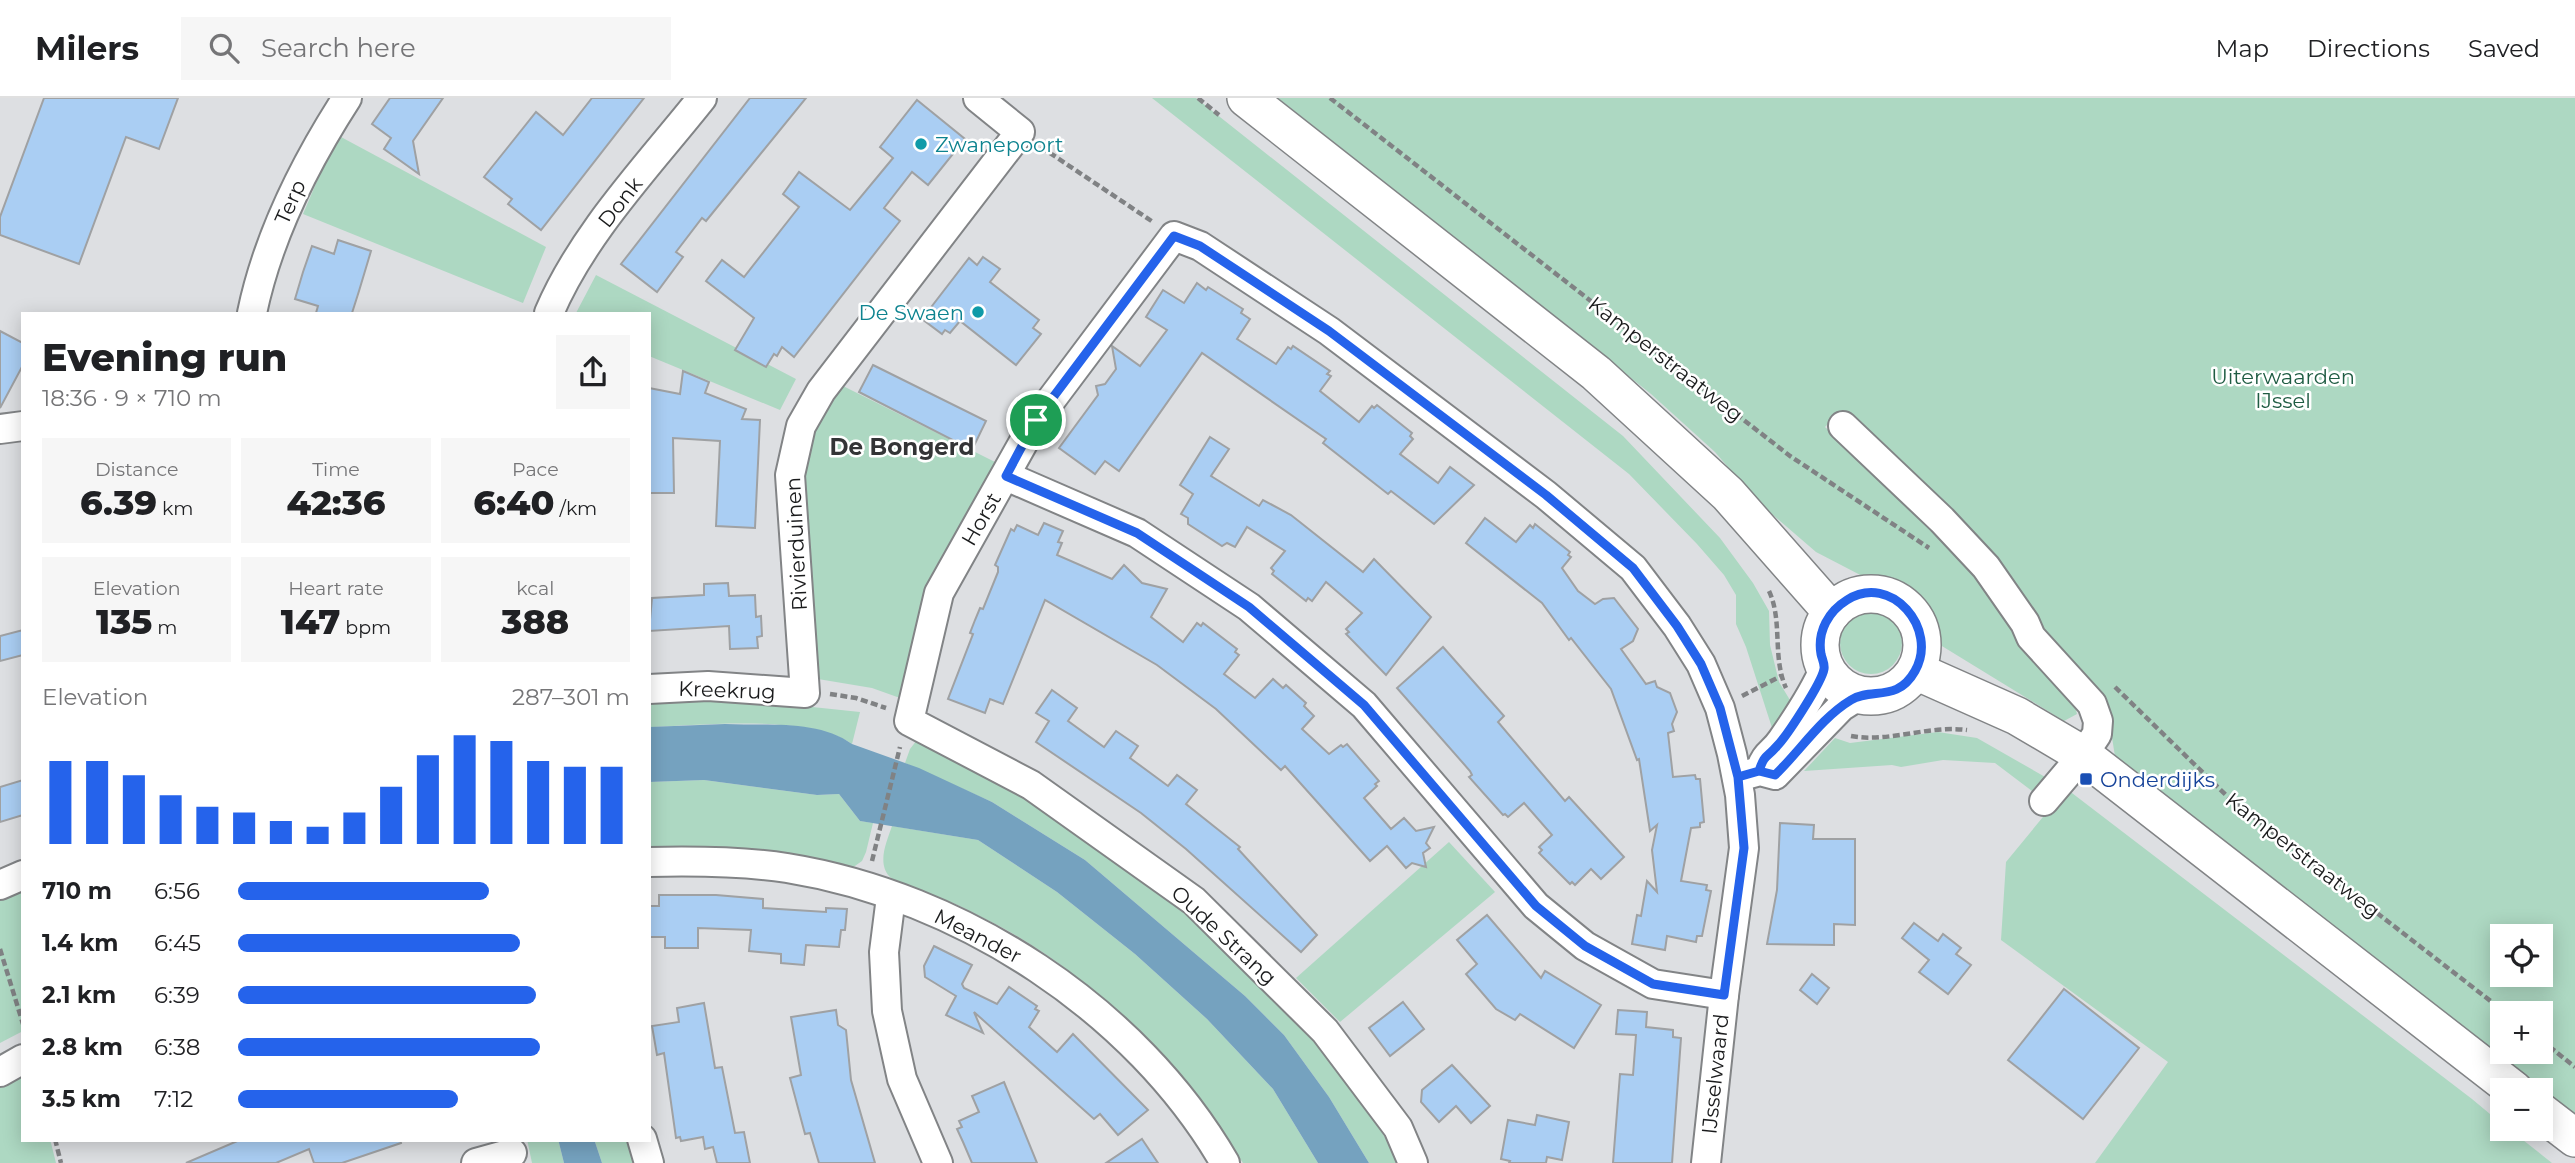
<!DOCTYPE html>
<meta charset="utf-8">
<style>
:root{--surface:#fff;--page:#f6f6f6;--text:#202124;--muted:#757577;--line:#e0e0e0;--accent:#2563eb}
body{margin:0;font-family:Montserrat,sans-serif;background:var(--page);color:var(--text);height:100vh;display:flex;flex-direction:column;font-size:26px;white-space:nowrap}
*{box-sizing:border-box;margin:0}
p{font-size:23px;color:var(--muted)}
.icon{flex:none;width:38px;height:38px;fill:none;stroke:currentColor;stroke-width:2;stroke-linecap:round;stroke-linejoin:round}
.map{position:relative;flex:1;overflow:hidden}
.sheet{position:absolute;left:21px;top:214px;width:630px;height:830px;display:flex;flex-direction:column;background:var(--surface);border-radius:0px;box-shadow:0 4px 18px #0003}
.sheet>*{flex:none}
.tools{position:absolute;left:2490px;top:826px;display:grid;gap:14px}
.tools a{display:grid;place-items:center;width:63px;height:63px;border-radius:0px;background:var(--surface);box-shadow:0 4px 18px #0003;font-size:35px}
.pin{position:absolute;display:grid;place-items:center;width:60px;height:60px;color:#fff;margin:-30px;border:4px solid #fff;border-radius:50%;box-shadow:0 2px 7px #0007}
.round{display:grid;place-items:center;flex:none;width:74px;height:74px;border-radius:0px;background:var(--page)}
.overview{display:flex;align-items:center;justify-content:space-between;height:119px;padding:0 21px}
h1{font-size:38px;font-weight:800;line-height:52px}
.figures{display:grid;grid-template-columns:repeat(3,1fr);gap:10px;height:119px;padding:7px 21px}
.figures div{display:grid;align-content:center;border-radius:0px;background:var(--page);text-align:center}
.figures b{font-size:35px;font-weight:800}
.figures small{font-size:19px;font-weight:400}
.figures p{font-size:19px}
.chart{height:196px;padding:14px 21px}
.chart p{display:flex;justify-content:space-between}
.chart svg{width:100%;height:126px;margin-top:7px;stroke:var(--accent);stroke-width:6}
ul{padding:0 21px;list-style:none;font-size:23px}
li{display:grid;grid-template-columns:112px 84px 1fr;align-items:center;height:52px}
li i{height:18px;border-radius:9px;background:var(--accent)}
header{display:flex;align-items:center;gap:42px;box-sizing:border-box;height:98px;padding:0 35px;background:var(--surface);border-bottom:2px solid var(--line)}
header strong{font-size:33px}
nav{display:flex;gap:38px;margin-inline-start:auto;font-size:24px}
.search{width:490px;height:63px;background:var(--page);display:flex;align-items:center;gap:18px;box-sizing:border-box;padding:0 24px;border-radius:0px;color:var(--muted);font-size:26px}
.map>svg:first-child{display:block}
</style>
<header>
<strong>Milers</strong>
<div class="search"><svg class="icon" aria-label="search" viewBox="0 0 24 24"><circle cx="10" cy="10" r="6"/><path d="M15 15l6 6"/></svg>Search here</div>
<nav><a>Map</a><a>Directions</a><a>Saved</a></nav>
</header>
<div class="map">
<svg width="2575" height="1065" viewBox="0 0 2575 1065">
<rect width="100%" height="100%" fill="#dddfe2"/>
<!-- green -->
<g fill="#add8c2" fill-rule="evenodd">
<path d="M 1152,0 L 1196,0 L 1623,338 L 1720,440 L 1753,485 L 1769,513 L 1770,547 L 1779,584 L 1793,607 L 1774,636 L 1746,549 L 1736,526 L 1736,497 L 1724,477 L 1697,446 L 1629,376 Z"/>
<path d="M 1278,0 L 2575,0 L 2575,1019 L 2116,665 L 2111,633 L 2094,596 L 1838,332 L 1829,325 L 1825,329 L 1904,401 L 1965,466 L 2024,549 L 2074,605 L 2077,616 L 2064,623 L 1937,545 L 1931,518 L 1914,495 L 1888,482 L 1868,481 L 1816,454 L 1758,404 L 1715,354 L 1651,296 ZM 2502,838 L 2541,838 L 2541,877 L 2502,877 ZM 2502,915 L 2541,915 L 2541,954 L 2502,954 Z"/>
<path d="M 341,39 L 546,149 L 523,205 L 303,116 L 326,62 Z"/>
<path d="M 596,177 L 796,281 L 780,312 L 649,258 L 649,215 L 576,215 Z"/>
<path d="M 843,288 L 997,365 L 917,545 L 900,600 L 872,590 L 818,581 L 804,376 L 810,338 L 822,314 Z"/>
<circle cx="1871" cy="545" r="31"/>
<path d="M 707,598 L 860,614 L 852,646 C 811,616 700,627 649,629 L 649,605 Z"/>
<path d="M 1938,634 L 1977,640 L 2068,692 L 2472,1001 L 2502,1026 L 2502,1031 L 2509,1031 L 2552,1065 L 2095,1065 L 2168,964 L 2001,842 L 2006,764 L 2052,708 L 1995,665 L 1943,662 L 1901,669 L 1892,667 L 1804,673 L 1835,640 L 1850,645 Z"/>
<path d="M 920,638 L 974,663 L 1173,803 L 1297,917 L 1361,999 L 1400,1065 L 1369,1065 L 1329,999 L 1284,937 L 1245,898 L 1085,762 L 992,704 L 905,665 L 910,651 Z"/>
<path d="M 704,682 L 817,697 L 839,696 L 860,723 L 873,725 L 866,754 L 862,763 L 852,770 C 785,756 718,746 649,751 L 649,684 Z"/>
<path d="M 892,728 L 978,742 L 1057,794 L 1135,856 L 1207,921 L 1273,991 L 1318,1065 L 1243,1065 C 1180,970 1102,884 1001,829 C 985,821 969,812 953,805 C 937,798 900,790 889,778 C 877,764 887,743 892,728 Z"/>
<path d="M 1449,744 L 1495,794 L 1340,924 L 1296,880 Z"/>
<path d="M 23,782 L 23,933 L 0,945 L 0,792 Z"/>
<path d="M 23,979 L 23,1041 L 50,1041 L 56,1065 L 0,1065 L 0,989 Z"/>
<path d="M 527,1041 L 558,1041 L 564,1065 L 532,1065 Z"/>
<path d="M 594,1041 L 630,1041 L 636,1065 L 602,1065 Z"/>
</g>
<!-- water -->
<g fill="#75a2bf">
<path d="M 725,626 C 765,628 818,621 852,646 L 919,670 L 992,704 L 1085,762 L 1245,898 L 1284,937 L 1329,999 L 1369,1065 L 1318,1065 L 1273,991 L 1207,921 L 1135,856 L 1057,794 L 978,742 L 860,723 L 839,696 L 817,697 L 704,682 L 649,684 L 649,629 Z"/>
<path d="M 558,1041 L 594,1041 L 602,1065 L 564,1065 Z"/>
</g>
<!-- building -->
<g fill="#aacef3" stroke="#9fa1a3" stroke-width="2">
<path d="M 44,0 L 178,0 L 159,51 L 126,39 L 79,166 L 0,137 L 0,119 Z"/>
<path d="M 390,0 L 443,0 L 413,43 L 419,76 L 384,51 L 391,40 L 372,26 Z"/>
<path d="M 592,0 L 644,0 L 541,132 L 508,106 L 512,101 L 484,79 L 536,14 L 563,37 Z"/>
<path d="M 750,0 L 806,0 L 706,123 L 702,120 L 676,154 L 683,159 L 657,194 L 621,166 Z"/>
<path d="M 917,2 L 965,41 L 928,87 L 912,74 L 884,110 L 900,123 L 794,259 L 782,249 L 777,258 L 774,256 L 766,269 L 735,252 L 754,220 L 706,183 L 722,162 L 744,179 L 799,109 L 783,96 L 799,74 L 850,112 L 893,60 L 880,49 Z"/>
<path d="M 338,142 L 371,153 L 359,193 L 352,215 L 316,215 L 318,208 L 295,201 L 303,174 L 312,148 L 334,156 Z"/>
<path d="M 983,159 L 1000,171 L 990,184 L 1039,222 L 1033,230 L 1041,236 L 1016,267 L 960,223 L 950,235 L 945,232 L 942,236 L 922,221 L 969,160 L 977,167 Z"/>
<path d="M 1197,185 L 1206,192 L 1208,189 L 1243,211 L 1241,215 L 1250,221 L 1237,241 L 1276,266 L 1288,249 L 1291,251 L 1293,248 L 1330,273 L 1327,276 L 1331,278 L 1320,293 L 1359,324 L 1372,308 L 1374,310 L 1377,307 L 1412,335 L 1410,338 L 1413,341 L 1400,356 L 1438,385 L 1450,369 L 1474,387 L 1434,426 L 1391,393 L 1388,396 L 1323,345 L 1326,341 L 1202,255 L 1119,373 L 1105,363 L 1095,376 L 1059,350 L 1098,297 L 1096,288 L 1105,286 L 1116,271 L 1112,248 L 1140,268 L 1167,232 L 1146,219 L 1163,192 L 1184,205 Z"/>
<path d="M 0,233 L 23,245 L 23,267 L 0,310 Z"/>
<path d="M 873,267 L 986,323 L 972,352 L 859,294 Z"/>
<path d="M 683,273 L 709,284 L 705,295 L 746,311 L 742,321 L 760,322 L 755,430 L 716,428 L 720,343 L 673,340 L 674,395 L 649,395 L 649,290 L 680,296 Z"/>
<path d="M 1210,339 L 1229,351 L 1211,378 L 1259,408 L 1263,402 L 1291,417 L 1363,474 L 1374,461 L 1431,519 L 1386,577 L 1346,536 L 1349,534 L 1346,531 L 1362,515 L 1326,484 L 1312,503 L 1308,500 L 1306,503 L 1272,476 L 1274,473 L 1271,470 L 1285,453 L 1247,429 L 1235,449 L 1227,445 L 1222,448 L 1188,426 L 1188,420 L 1181,416 L 1193,396 L 1180,387 Z"/>
<path d="M 1485,420 L 1516,444 L 1530,427 L 1533,430 L 1535,426 L 1570,454 L 1568,457 L 1571,459 L 1562,470 L 1578,493 L 1595,506 L 1603,501 L 1614,500 L 1638,531 L 1633,543 L 1621,551 L 1646,586 L 1655,583 L 1657,589 L 1670,595 L 1677,614 L 1672,626 L 1674,633 L 1668,635 L 1673,679 L 1695,677 L 1696,681 L 1700,681 L 1704,724 L 1700,725 L 1700,729 L 1691,730 L 1681,783 L 1707,787 L 1706,792 L 1711,793 L 1702,838 L 1697,838 L 1696,844 L 1667,838 L 1665,852 L 1632,846 L 1637,817 L 1641,818 L 1647,783 L 1657,794 L 1652,752 L 1657,727 L 1650,733 L 1639,661 L 1637,662 L 1611,591 L 1571,540 L 1569,542 L 1542,505 L 1466,445 Z"/>
<path d="M 1044,425 L 1063,433 L 1058,444 L 1062,445 L 1057,457 L 1112,481 L 1124,467 L 1142,485 L 1167,491 L 1151,519 L 1183,544 L 1197,525 L 1201,528 L 1203,525 L 1237,551 L 1235,554 L 1239,557 L 1224,576 L 1255,600 L 1273,581 L 1283,590 L 1286,587 L 1306,605 L 1304,608 L 1314,618 L 1302,631 L 1329,656 L 1341,647 L 1343,649 L 1347,646 L 1379,683 L 1375,686 L 1377,688 L 1364,700 L 1391,731 L 1404,720 L 1416,733 L 1434,729 L 1426,745 L 1430,750 L 1423,755 L 1426,769 L 1412,765 L 1406,770 L 1387,748 L 1370,763 L 1285,668 L 1281,672 L 1216,611 L 1157,567 L 1045,502 L 1003,606 L 990,601 L 985,615 L 948,601 L 973,536 L 970,535 L 975,522 L 980,510 L 983,511 L 998,474 L 998,469 L 995,467 L 1011,431 L 1014,433 L 1017,427 L 1038,437 Z"/>
<path d="M 728,485 L 729,498 L 755,497 L 756,519 L 761,518 L 762,538 L 757,539 L 758,550 L 730,551 L 729,528 L 649,533 L 652,500 L 704,497 L 704,486 Z"/>
<path d="M 23,532 L 23,557 L 0,563 L 0,538 Z"/>
<path d="M 1443,549 L 1504,618 L 1498,624 L 1565,703 L 1569,699 L 1624,759 L 1601,781 L 1591,771 L 1575,787 L 1572,784 L 1570,786 L 1539,755 L 1542,752 L 1539,749 L 1552,737 L 1524,705 L 1508,719 L 1505,716 L 1503,717 L 1469,679 L 1472,677 L 1470,673 L 1397,590 Z"/>
<path d="M 1052,592 L 1077,610 L 1068,623 L 1104,649 L 1116,633 L 1138,648 L 1130,660 L 1168,688 L 1177,677 L 1197,692 L 1186,706 L 1240,749 L 1238,751 L 1317,837 L 1301,854 L 1186,751 L 1141,715 L 1036,644 L 1049,623 L 1036,615 Z"/>
<path d="M 23,682 L 23,717 L 0,724 L 0,689 Z"/>
<path d="M 1780,725 L 1814,727 L 1813,741 L 1855,741 L 1855,827 L 1834,826 L 1834,847 L 1767,846 L 1777,792 Z"/>
<path d="M 659,797 L 716,797 L 763,801 L 763,810 L 826,814 L 826,810 L 847,811 L 845,832 L 841,832 L 839,849 L 806,847 L 804,867 L 781,865 L 781,856 L 749,853 L 751,832 L 698,830 L 698,850 L 665,850 L 665,839 L 649,839 L 649,808 L 659,808 Z"/>
<path d="M 1487,817 L 1541,880 L 1545,873 L 1601,907 L 1574,950 L 1520,916 L 1515,922 L 1496,911 L 1466,876 L 1477,866 L 1457,842 Z"/>
<path d="M 1914,825 L 1938,843 L 1943,836 L 1961,850 L 1956,856 L 1971,867 L 1948,896 L 1919,874 L 1929,862 L 1902,840 Z"/>
<path d="M 934,848 L 972,867 L 962,886 L 964,890 L 997,906 L 1009,889 L 1037,908 L 1035,911 L 1039,913 L 1029,929 L 1057,954 L 1073,936 L 1148,1012 L 1118,1037 L 1100,1016 L 1094,1021 L 974,914 L 983,935 L 946,917 L 956,898 L 925,879 L 924,868 Z"/>
<path d="M 1812,876 L 1829,890 L 1817,906 L 1800,892 Z"/>
<path d="M 2064,891 L 2139,950 L 2083,1021 L 2008,962 Z"/>
<path d="M 1403,904 L 1424,931 L 1390,958 L 1369,930 Z"/>
<path d="M 704,905 L 715,970 L 722,969 L 735,1035 L 744,1034 L 750,1065 L 717,1065 L 713,1049 L 705,1051 L 703,1039 L 681,1043 L 680,1039 L 676,1040 L 664,955 L 657,957 L 652,928 L 679,924 L 677,910 Z"/>
<path d="M 836,912 L 838,927 L 846,932 L 851,982 L 875,1065 L 819,1065 L 810,1035 L 805,1036 L 790,980 L 801,977 L 791,919 Z"/>
<path d="M 1618,912 L 1647,914 L 1646,929 L 1673,932 L 1673,939 L 1681,940 L 1672,1065 L 1613,1065 L 1620,976 L 1633,977 L 1636,937 L 1616,936 Z"/>
<path d="M 1452,967 L 1490,1008 L 1471,1025 L 1456,1008 L 1439,1024 L 1421,1004 L 1422,992 Z"/>
<path d="M 1004,984 L 1037,1065 L 972,1065 L 963,1044 L 957,1031 L 962,1029 L 959,1023 L 979,1014 L 972,998 Z"/>
<path d="M 1537,1017 L 1569,1024 L 1562,1062 L 1547,1059 L 1546,1065 L 1509,1065 L 1510,1063 L 1501,1061 L 1508,1022 L 1535,1027 Z"/>
<path d="M 242,1041 L 400,1041 L 401,1045 L 342,1065 L 314,1065 L 309,1051 L 276,1065 L 186,1065 Z"/>
<path d="M 1142,1041 L 1158,1065 L 1106,1065 Z"/>
</g>
<g fill="none" stroke-linecap="round" stroke-linejoin="round">
<defs>
<g id="minor">
<path d="M 252,215 C 268,138 305,65 347,0"/>
<path d="M 549,215 C 583,135 648,68 702,0"/>
<path d="M 1843,328 L 1942,422 L 1986,469 L 2025,525 L 2031,539 L 2092,606 L 2098,623 L 2097,636 L 2083,657 L 2044,703"/>
<path d="M 0,331 L 23,328"/>
<path d="M 1006,378 L 1137,435 L 1249,509 L 1364,607 L 1536,808 L 1585,848 L 1653,886 L 1724,897"/>
<path d="M 649,591 L 708,588 L 805,595 L 790,377 L 801,328 L 821,293 L 1020,34 L 978,0"/>
<path d="M 1760,673 C 1766,654 1772,657 1782,642 C 1798,619 1814,595 1825,569"/>
<path d="M 1738,679 L 1760,673 L 1775,677 L 1841,609 L 1860,597"/>
<path d="M 649,764 C 694,763 742,763 787,770 C 961,798 1136,911 1225,1065"/>
<path d="M 0,787 L 23,777"/>
<path d="M 891,799 L 884,854 L 887,913 L 902,981 L 938,1065"/>
<path d="M 0,974 L 23,961"/>
<path d="M 642,1041 L 649,1065"/>
<path d="M 476,1065 L 512,1055"/>
<path d="M 1413,1065 L 1398,1030 L 1325,933 L 1194,803 L 1031,687 L 909,623 L 939,495 L 1036,322 L 1174,138 L 1200,148 L 1329,233 L 1546,397 L 1633,470 L 1677,528 L 1701,566 L 1720,610 L 1732,656 L 1740,697 L 1744,750 L 1724,897 L 1706,1065"/>
</g>
<g id="major">
<path d="M 1246,0 L 1596,275 L 1728,396 L 1832,514"/>
<circle cx="1871" cy="547" r="51"/>
<path d="M 1916,573 L 2017,618 L 2083,657 L 2514,992"/>
<path d="M 2541,1014 L 2575,1040"/>
</g>
</defs>
<!-- minor casing -->
<use href="#minor" stroke="#828486" stroke-width="32"/>
<!-- major casing -->
<use href="#major" stroke="#828486" stroke-width="40"/>
<!-- path -->
<g stroke="#808284" stroke-width="4.5" stroke-dasharray="7 3.5" stroke-linecap="butt">
<path d="M 1198,0 L 1219,17"/>
<path d="M 1330,0 L 1790,358 L 1929,450"/>
<path d="M 1041,49 L 1153,124"/>
<path d="M 1769,493 C 1783,523 1772,559 1786,590"/>
<path d="M 2115,589 L 2230,701 L 2506,915"/>
<path d="M 830,596 L 856,600 L 886,610"/>
<path d="M 1742,598 L 1781,578"/>
<path d="M 1851,638 C 1888,645 1928,627 1967,632"/>
<path d="M 872,763 L 900,649"/>
<path d="M 0,851 L 23,926"/>
<path d="M 2541,942 L 2575,969"/>
<path d="M 55,1041 L 61,1065"/>
</g>
<!-- minor -->
<use href="#minor" stroke="#fff" stroke-width="28"/>
<!-- major -->
<use href="#major" stroke="#fff" stroke-width="37"/>
</g>
<g fill="none" stroke-linecap="round" stroke-linejoin="round">
<defs>
<path id="route" d="M 1036,322 L 1006,378 L 1137,435 L 1249,509 L 1364,607 L 1536,808 L 1585,848 L 1653,886 L 1724,897 L 1744,750 L 1738,679 L 1759,673 C 1765,655 1766,661 1777,648 C 1787,638 1822,584 1824,571 C 1825,566 1822,561 1821,556 C 1817,533 1829,513 1847,502 C 1891,474 1939,531 1915,573 C 1897,605 1872,589 1851,602 C 1821,620 1800,653 1775,677 L 1759,673 L 1738,679 L 1720,610 L 1701,566 L 1677,528 L 1633,470 L 1546,397 L 1329,233 L 1200,148 L 1174,138 L 1036,322"/>
</defs>
<!-- route casing -->
<use href="#route" stroke="#fff" stroke-width="14"/>
<!-- route -->
<use href="#route" stroke="#2563eb" stroke-width="9"/>
</g>
<!-- markers -->
<g fill="#0f9aa8" stroke="#fff" stroke-width="2.5">
<circle cx="921" cy="46" r="7"/>
<circle cx="978" cy="214" r="7"/>
</g>
<rect fill="#1a4fb4" stroke="#fff" stroke-width="2.5" x="2079" y="674" width="14" height="14" rx="3.5"/>
<g text-anchor="middle" dominant-baseline="central" stroke-width="5" stroke-linejoin="round" paint-order="stroke">
<!-- culture labels -->
<g font-size="21" fill="#0d838f" stroke="#fff" text-anchor="start">
<text x="935" y="46">Zwanepoort</text>
<text x="964" y="214" text-anchor="end">De Swaen</text>
</g>
<!-- street labels -->
<g font-size="21" fill="#1a1b1c" stroke="#fff">
<text transform="translate(290 104) rotate(-66)">Terp</text>
<text transform="translate(620 104) rotate(-52)">Donk</text>
<text transform="translate(1666 261) rotate(38)">Kamperstraatweg</text>
<text transform="translate(981 421) rotate(-60)">Horst</text>
<text transform="translate(796 446) rotate(-93)">Rivierduinen</text>
<text transform="translate(727 592) rotate(2)">Kreekrug</text>
<text transform="translate(2303 757) rotate(38)">Kamperstraatweg</text>
<text transform="translate(1224 837) rotate(43)">Oude Strang</text>
<text transform="translate(978 838) rotate(27)">Meander</text>
<text transform="translate(1715 976) rotate(-84)">IJsselwaard</text>
</g>
<!-- park labels -->
<g font-size="21" fill="#1f5c43" stroke="#fff">
<text x="2283" y="278">Uiterwaarden<tspan x="2283" dy="24">IJssel</tspan></text>
</g>
<!-- transit labels -->
<g font-size="21" fill="#164399" stroke="#fff" text-anchor="start">
<text x="2100" y="681">Onderdijks</text>
</g>
<!-- neighbourhood labels -->
<g font-size="23" font-weight="bold" fill="#333436" stroke="#fff">
<text x="902" y="349">De Bongerd</text>
</g>
</g>
</svg>
<div class="tools">
<a><svg class="icon" aria-label="locate" viewBox="0 0 24 24"><circle cx="12" cy="12" r="6"/><path d="M12 2v4M12 18v4M2 12h4M18 12h4"/></svg></a>
<a>+</a>
<a>−</a>
</div>
<div class="pin" style="left:1036px;top:322px;background:#1e9e55"><svg class="icon" aria-label="arrive" viewBox="0 0 24 24"><path d="M6 21V4h12l-3 4 3 4H6"/></svg></div>
<section class="sheet">
<div class="overview"><div><h1>Evening run</h1><p>18:36 · 9 × 710 m</p></div><a class="round"><svg class="icon" aria-label="share" viewBox="0 0 24 24"><path d="M12 15V3M7 8l5-5 5 5M5 13v7h14v-7"/></svg></a></div>
<div class="figures">
<div><p>Distance</p><b>6.39<small> km</small></b></div>
<div><p>Time</p><b>42:36</b></div>
<div><p>Pace</p><b>6:40<small> /km</small></b></div>
</div>
<div class="figures">
<div><p>Elevation</p><b>135<small> m</small></b></div>
<div><p>Heart rate</p><b>147<small> bpm</small></b></div>
<div><p>kcal</p><b>388</b></div>
</div>
<div class="chart"><p><span>Elevation</span>287–301 m</p>
<svg viewBox="0 0 160 44" preserveAspectRatio="none"><path d="M5 44V15M15 44V15M25 44V20M35 44V27M45 44V31M55 44V33M65 44V36M75 44V38M85 44V33M95 44V24M105 44V13M115 44V6M125 44V8M135 44V15M145 44V17M155 44V17"/></svg>
</div>
<ul>
<li><b>710 m</b>6:56<i style="width:64%"></i></li>
<li><b>1.4 km</b>6:45<i style="width:72%"></i></li>
<li><b>2.1 km</b>6:39<i style="width:76%"></i></li>
<li><b>2.8 km</b>6:38<i style="width:77%"></i></li>
<li><b>3.5 km</b>7:12<i style="width:56%"></i></li>
</ul>
</section>
</div>
